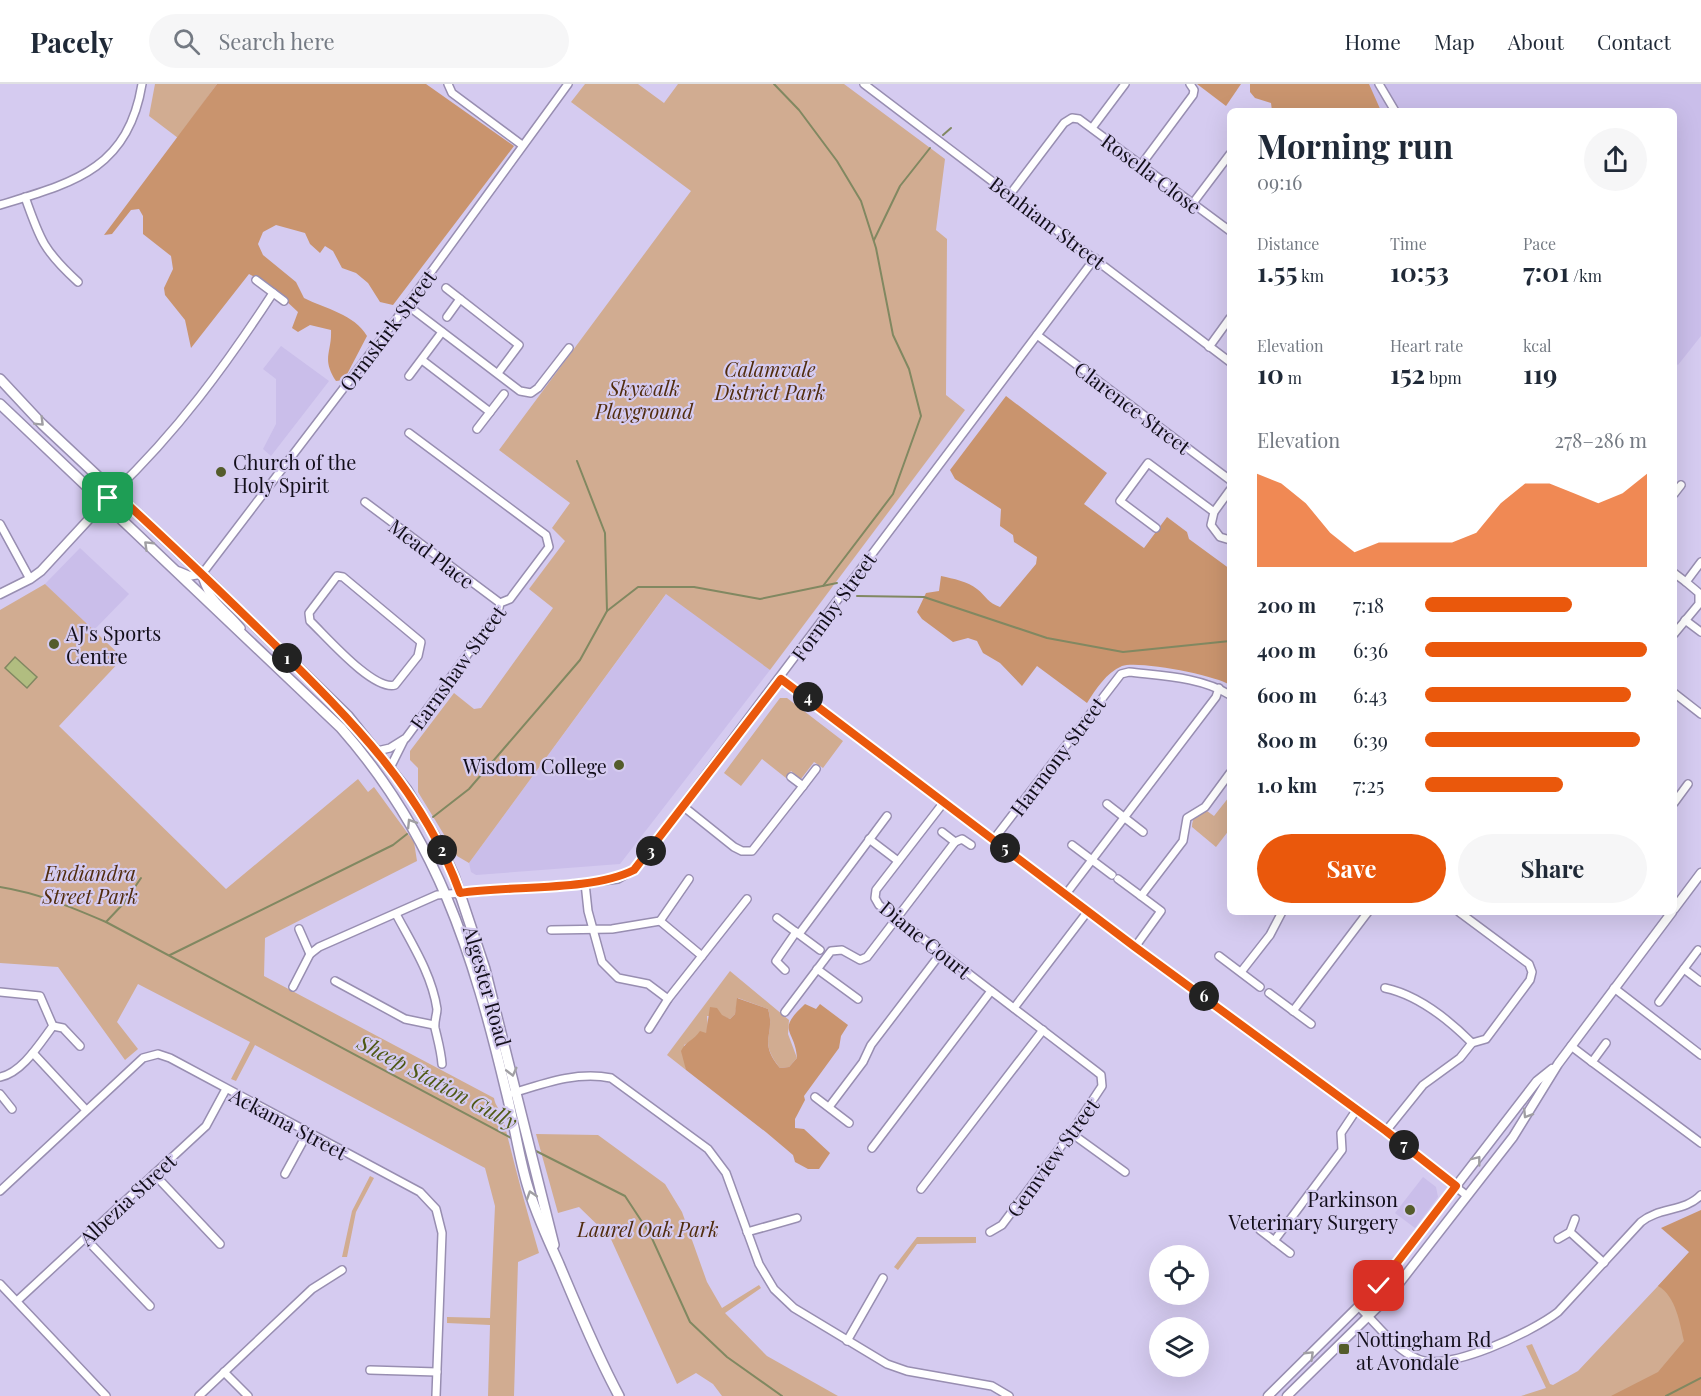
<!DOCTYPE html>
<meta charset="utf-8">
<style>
:root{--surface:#fff;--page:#f6f6f7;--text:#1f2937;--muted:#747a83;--line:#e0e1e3;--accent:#ea580c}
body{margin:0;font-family:"Playfair Display",serif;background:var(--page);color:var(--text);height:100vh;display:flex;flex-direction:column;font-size:22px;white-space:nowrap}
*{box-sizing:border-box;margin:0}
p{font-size:20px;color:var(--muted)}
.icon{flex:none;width:33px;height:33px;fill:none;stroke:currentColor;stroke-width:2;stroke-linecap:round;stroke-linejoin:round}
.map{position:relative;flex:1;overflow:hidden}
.panel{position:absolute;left:1227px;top:24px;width:450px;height:807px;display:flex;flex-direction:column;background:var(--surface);border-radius:9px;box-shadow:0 6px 24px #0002}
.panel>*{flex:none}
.controls{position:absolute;left:1149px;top:1161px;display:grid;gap:12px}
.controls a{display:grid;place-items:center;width:60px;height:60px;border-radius:50%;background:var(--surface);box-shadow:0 6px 24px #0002;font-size:30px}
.pin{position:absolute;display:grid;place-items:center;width:51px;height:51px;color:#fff;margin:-26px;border-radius:12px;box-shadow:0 3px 9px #0006}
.km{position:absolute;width:30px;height:30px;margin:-15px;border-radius:50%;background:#222;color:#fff;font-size:16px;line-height:30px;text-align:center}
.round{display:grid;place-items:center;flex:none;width:63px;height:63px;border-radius:32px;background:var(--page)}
.summary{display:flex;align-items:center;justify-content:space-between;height:102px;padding:0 30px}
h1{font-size:33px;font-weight:700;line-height:45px}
.figures{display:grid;grid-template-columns:repeat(3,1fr);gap:9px;height:102px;padding:6px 30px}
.figures div{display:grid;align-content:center}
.figures b{font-size:26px;font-weight:700}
.figures small{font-size:16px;font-weight:400}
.figures p{font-size:16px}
.chart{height:168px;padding:12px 30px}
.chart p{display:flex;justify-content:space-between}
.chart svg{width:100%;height:108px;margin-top:6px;fill:var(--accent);opacity:.7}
.primary-button{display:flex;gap:12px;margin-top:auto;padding:12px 30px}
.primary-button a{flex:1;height:69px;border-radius:36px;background:var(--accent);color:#fff;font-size:24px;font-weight:700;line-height:69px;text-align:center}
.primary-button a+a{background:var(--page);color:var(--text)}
ul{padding:0 30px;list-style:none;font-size:20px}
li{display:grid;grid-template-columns:96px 72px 1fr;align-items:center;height:45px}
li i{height:15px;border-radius:8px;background:var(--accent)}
header{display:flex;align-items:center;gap:36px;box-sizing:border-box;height:84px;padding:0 30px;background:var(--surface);border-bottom:2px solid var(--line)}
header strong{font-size:28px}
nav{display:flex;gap:33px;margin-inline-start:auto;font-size:21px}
.search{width:420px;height:54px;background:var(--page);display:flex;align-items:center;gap:15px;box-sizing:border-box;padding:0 21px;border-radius:33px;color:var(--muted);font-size:22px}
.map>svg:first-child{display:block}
</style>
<header>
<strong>Pacely</strong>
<div class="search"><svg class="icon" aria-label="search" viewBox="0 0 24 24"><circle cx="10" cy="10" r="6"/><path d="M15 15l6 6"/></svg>Search here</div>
<nav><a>Home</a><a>Map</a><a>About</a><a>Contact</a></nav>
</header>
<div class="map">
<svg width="1701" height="1312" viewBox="0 0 1701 1312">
<rect width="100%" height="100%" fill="#d5cbf0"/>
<!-- built -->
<g fill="#cabeea">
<path d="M 1305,0 L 1701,0 L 1701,252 L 1678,281 L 1674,278 L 1674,27 L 1341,27 Z"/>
<path d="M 281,262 L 329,297 L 271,372 L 263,365 L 276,340 L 276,295 L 263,285 Z"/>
<path d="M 80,464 L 129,510 L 93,547 L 45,500 Z"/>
<path d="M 667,509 L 770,586 L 620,780 L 476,791 L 471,788 L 469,779 Z"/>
<path d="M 1423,1093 L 1436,1103 L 1438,1113 L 1415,1144 L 1395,1129 Z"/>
</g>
<!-- green -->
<g fill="#d1ac91">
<path d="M 155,0 L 217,0 L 178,54 L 149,32 Z"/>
<path d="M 585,0 L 638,0 L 664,19 L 678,0 L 844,0 L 945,75 L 936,146 L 947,155 L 946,311 L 965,326 L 770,586 L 666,510 L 469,779 L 457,772 L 418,708 L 418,684 L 410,676 L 410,667 L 454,609 L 474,625 L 481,624 L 553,524 L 529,505 L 565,457 L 552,444 L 570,419 L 499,366 L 691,107 L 571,18 Z"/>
<path d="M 45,500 L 123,574 L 59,642 L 226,805 L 358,695 L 368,708 L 374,703 L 414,758 L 417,777 L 265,854 L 264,892 L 494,1014 C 495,1022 501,1026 503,1034 C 514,1080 526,1124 539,1169 L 518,1178 L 514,1312 L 488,1312 L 490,1241 L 447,1239 L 447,1233 L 490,1234 L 495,1122 L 485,1084 L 255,961 L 236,997 L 231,995 L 250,958 L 138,900 L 117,938 L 138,965 L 125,976 L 58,883 L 0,879 L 0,526 Z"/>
<path d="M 780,614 L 787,614 L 843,657 L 823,684 L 814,678 L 801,695 L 791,687 L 786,694 L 762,675 L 741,702 L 724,689 Z"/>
<path d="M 1229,713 L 1230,745 L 1216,763 L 1192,743 C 1192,733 1198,729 1207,727 L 1214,732 Z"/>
<path d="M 730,887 L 789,936 L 788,950 L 797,974 L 789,983 L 780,984 C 757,956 776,951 768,925 L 738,914 L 735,930 L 730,935 L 722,932 L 707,932 L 708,943 L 706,950 L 684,961 L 686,986 L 667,971 Z"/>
<path d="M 536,1050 L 598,1051 L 665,1100 L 682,1128 L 707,1198 L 722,1224 L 759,1201 L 761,1204 L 725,1229 L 767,1272 L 838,1312 L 722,1312 L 713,1300 L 696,1289 L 677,1300 L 610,1153 L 579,1123 L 558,1129 Z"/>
<path d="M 370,1092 L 374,1094 L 356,1128 L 347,1173 L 342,1173 L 352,1127 Z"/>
<path d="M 917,1153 L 976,1153 L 976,1159 L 917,1160 L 898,1186 L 894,1183 Z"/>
<path d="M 1690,1168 L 1701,1312 L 1521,1312 L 1546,1304 L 1526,1262 L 1532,1260 L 1550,1300 L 1553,1301 L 1578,1287 Z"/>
</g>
<!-- forest -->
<g fill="#c9946e">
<path d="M 217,0 L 426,0 L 514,62 L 393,221 L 380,218 L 368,199 L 356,189 L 342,184 L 333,167 L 325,162 L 320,169 L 310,160 L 305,149 L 276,141 L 263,148 L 258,160 L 263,171 L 296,198 L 304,214 C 326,225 354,230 367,252 L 344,296 L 336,297 C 321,274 332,269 331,246 L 310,241 L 298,248 L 292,244 L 298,228 L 268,200 L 249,190 L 191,264 L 185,236 L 165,211 L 164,204 L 173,185 L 171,172 L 143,150 L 143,132 L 139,125 L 131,126 L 112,150 L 104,151 Z"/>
<path d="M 1197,0 L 1241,0 L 1226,22 Z"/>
<path d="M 1250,0 L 1369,0 L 1381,27 L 1272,27 L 1271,19 L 1255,14 L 1250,8 Z"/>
<path d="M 1006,312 L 1107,389 L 1084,420 L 1144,464 L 1167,433 L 1187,448 L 1189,455 L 1230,485 L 1230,601 C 1216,591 1137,576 1122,582 C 1106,589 1096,605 1087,619 L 1037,582 L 1022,602 L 1000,579 L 983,569 L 977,557 L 968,554 L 953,558 L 922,535 L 917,528 L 926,509 L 939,507 L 941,492 C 954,495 967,497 977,505 C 986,512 988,519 1000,523 L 1036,480 L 1037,473 L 1014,458 L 1013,451 L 1000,442 L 1001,425 L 955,395 L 950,386 Z"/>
<path d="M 737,914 L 768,925 C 776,951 757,957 780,984 L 789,983 L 797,974 C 795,944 775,948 805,920 L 816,925 L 820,920 L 848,941 L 841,952 L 839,964 L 804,1012 L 805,1016 L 795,1035 L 795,1044 L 804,1045 L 830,1069 L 819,1085 L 808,1085 L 795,1078 L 793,1071 L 767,1049 L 686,986 L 681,967 C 685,958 694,956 700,947 L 706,949 L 710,923 L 717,924 L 722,931 L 730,935 L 735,930 Z"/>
<path d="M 1701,1126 L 1701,1312 L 1611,1312 L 1658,1288 L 1684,1257 C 1680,1240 1676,1212 1658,1202 L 1689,1168 L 1661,1144 Z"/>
</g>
<!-- water -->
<path fill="#b1bd80" stroke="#818861" stroke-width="1.5" d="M 15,573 L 37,593 L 27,604 L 5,584 Z"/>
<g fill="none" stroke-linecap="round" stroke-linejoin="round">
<!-- stream -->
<g stroke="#818861" stroke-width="2">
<path d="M 774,0 L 799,26 L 837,77 L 861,117 L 876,164 L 893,251 L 909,285 L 921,332 L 893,410 L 823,502"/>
<path d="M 943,51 L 951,44"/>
<path d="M 874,156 L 900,102 L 930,64"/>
<path d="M 577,377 L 605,449 L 607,527"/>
<path d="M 857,512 L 924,513 L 1047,554 L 1123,568 L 1230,557"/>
<path d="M 433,733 L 469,705 L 580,576 L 607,527 L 638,503 L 694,503 L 760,515 L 837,499"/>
<path d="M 0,803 C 38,809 71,823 106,838 L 513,1055"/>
<path d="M 106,838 L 124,819 L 141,794"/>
<path d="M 170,871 L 393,761 L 407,750"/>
<path d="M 534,1066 L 625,1112 L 650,1150 L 690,1238 L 727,1273 L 782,1312"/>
<path d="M 1666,1312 L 1701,1294"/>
</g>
<defs>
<g id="minor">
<path d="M 448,0 L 452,9 L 522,61"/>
<path d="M 864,0 L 1230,278"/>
<path d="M 1379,0 L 1395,27"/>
<path d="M 1092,44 L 1125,0"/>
<path d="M 1141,81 L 1193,11 L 1194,6 L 1190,0"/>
<path d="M 1011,109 L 1064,39 L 1072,34 L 1079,35 L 1230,147"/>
<path d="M 25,113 C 40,156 44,167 78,198"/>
<path d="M 1193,119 L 1230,70"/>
<path d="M 0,121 C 72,99 128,86 142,0"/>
<path d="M 256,196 L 284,217"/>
<path d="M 446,204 L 519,261 L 498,289"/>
<path d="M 407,221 L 520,307 L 531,309 L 538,304 L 569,264"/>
<path d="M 447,233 L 460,215"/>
<path d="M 1037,251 L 1230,396"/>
<path d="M 1209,263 L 1230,234"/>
<path d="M 422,276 L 490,328"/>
<path d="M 409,292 L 442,248"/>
<path d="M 477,345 L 504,310"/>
<path d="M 1230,406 L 1214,428 L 1211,441 L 1220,453 L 1230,456"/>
<path d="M 114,408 C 177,348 226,281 273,209"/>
<path d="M 1674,410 L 1681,401"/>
<path d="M 365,418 L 500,519"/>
<path d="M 0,440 L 30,495"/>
<path d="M 1156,444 L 1120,417 L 1148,379 L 1214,428"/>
<path d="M 179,487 L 191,492 L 202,490"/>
<path d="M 1674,489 L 1686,498"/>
<path d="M 202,490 L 407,221 L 568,0"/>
<path d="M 202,490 C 206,515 225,524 241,544"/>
<path d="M 337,492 L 343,493 L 421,558 L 418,572 L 395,601 C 373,607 326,552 310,537 L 309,529 Z"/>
<path d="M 1685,536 L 1701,548"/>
<path d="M 1674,550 L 1699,520 L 1699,509 L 1686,498 L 1701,478"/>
<path d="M 781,595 L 1135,863 L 1386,1047 L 1466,1111"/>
<path d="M 1674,609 L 1701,630"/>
<path d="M 377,667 L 390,664 L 406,654 L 498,529 L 500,519 L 510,515 L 549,463 L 546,451 L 409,349"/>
<path d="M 390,684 L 404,656"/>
<path d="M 791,693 L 803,702 L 816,685"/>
<path d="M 944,718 L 876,806 L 875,814 L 879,821 L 1096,987 L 1101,991 L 1102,1002 L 1071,1049 L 1002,1141 L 990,1148"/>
<path d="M 1674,719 L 1688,700"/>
<path d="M 1107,720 L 1143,748"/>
<path d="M 684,723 L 734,763 L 742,767 L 752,767 L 803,702"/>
<path d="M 942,748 L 955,758"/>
<path d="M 869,755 L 898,777"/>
<path d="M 994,755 L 1121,590 L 1129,588 C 1163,592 1201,593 1230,611"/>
<path d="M 1072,761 L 1112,791"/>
<path d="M 1118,795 L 1141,812"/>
<path d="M 585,799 L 588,827 L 602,878 L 618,894 L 648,900 L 668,915"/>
<path d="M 1066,810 L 1216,613 L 1219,604"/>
<path d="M 396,830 C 412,860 432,891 437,925 C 437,931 434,937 435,944 C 438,957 441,967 442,980"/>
<path d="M 777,834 L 820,866"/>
<path d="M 660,837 L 702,872"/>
<path d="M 299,845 L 310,870"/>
<path d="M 551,846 L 612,845 L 660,837 L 689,795"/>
<path d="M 799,850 L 887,732"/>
<path d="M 1135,863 L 1161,827 L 1141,812 L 1183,757 L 1187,734 L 1205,723 L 1230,689"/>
<path d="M 1219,872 L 1260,903"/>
<path d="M 817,885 L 858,915"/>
<path d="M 1684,885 L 1701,898"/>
<path d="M 785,886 L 776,877 L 796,848"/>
<path d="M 1241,888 L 1270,851 L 1282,828"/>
<path d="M 335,897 L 405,935 L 434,941"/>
<path d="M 293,903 L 310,870 L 319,863 L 437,811 L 585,799 L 618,795 L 634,786 L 1095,174"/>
<path d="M 1385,904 C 1418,911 1448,935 1472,959"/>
<path d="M 1614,904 L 1701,971"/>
<path d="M 0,908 L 40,912 L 53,942 C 40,959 22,989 0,993"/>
<path d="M 1269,909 L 1311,940"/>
<path d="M 1659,918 L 1698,866"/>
<path d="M 1014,924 L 1088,827"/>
<path d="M 1293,927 L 1368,828"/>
<path d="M 785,928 L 831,867 L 842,866 L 860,876 L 867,873 L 955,758 L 962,755 L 971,761"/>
<path d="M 53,942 L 63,944 L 80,962"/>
<path d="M 649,945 L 668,915 L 747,815"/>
<path d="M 1606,959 L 1592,978 L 1701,1059"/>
<path d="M 1571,962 L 1592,978"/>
<path d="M 33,969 L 86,1026"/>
<path d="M 513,1009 C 545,999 578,987 611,994 L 708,1065 L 726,1089 L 759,1180 L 774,1205 L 794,1224 L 887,1280 L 907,1287 L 992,1302 L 1009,1312"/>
<path d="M 0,1010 L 12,1025"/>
<path d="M 815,1013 L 849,1039"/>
<path d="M 829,1023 L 863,978 L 871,961 L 941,869"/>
<path d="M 1386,1047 L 1423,1001 L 1460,974 L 1472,959 L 1486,955 L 1530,896 L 1532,888 L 1529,880 L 1459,828"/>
<path d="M 1071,1049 L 1125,1088"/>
<path d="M 872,1064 L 991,907"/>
<path d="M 154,1090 L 220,1160"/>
<path d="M 285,1090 L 308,1048"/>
<path d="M 921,1105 L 1043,946"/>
<path d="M 0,1107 L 143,974 L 158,970 L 170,974 L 420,1108 L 436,1125 L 442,1149 L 436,1312"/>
<path d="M 1260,1146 L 1290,1169"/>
<path d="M 747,1148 L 797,1134"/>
<path d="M 1570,1148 L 1604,1179"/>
<path d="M 85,1154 L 150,1222"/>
<path d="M 1558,1155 L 1570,1148 L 1575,1135"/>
<path d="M 1274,1157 L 1342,1066 L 1341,1049 L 1357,1025"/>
<path d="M 0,1200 L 106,1312"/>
<path d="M 17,1217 L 206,1042 L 226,1005"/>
<path d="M 1359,1223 C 1377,1240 1395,1266 1418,1275 C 1449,1288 1532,1248 1558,1228 L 1641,1138 C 1659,1123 1685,1128 1701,1111"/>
<path d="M 847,1257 L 883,1194"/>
<path d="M 370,1286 L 437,1288"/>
<path d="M 224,1288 L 248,1312"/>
<path d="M 199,1312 L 312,1205 L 342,1186"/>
</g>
<g id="tertiary">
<path d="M 0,510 L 30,495 L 41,487 L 114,408"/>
<path d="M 1674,825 L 1701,789"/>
<path d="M 1268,1312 L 1379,1202 L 1537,997 L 1552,985"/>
<path d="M 1287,1312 L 1390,1211 L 1513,1053 L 1558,980 L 1672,828"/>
</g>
<g id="secondary">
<path d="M 0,295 L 42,340 L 202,490 L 348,632 L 407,706 L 440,761 L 454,792 L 485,885 L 554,1161"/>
<path d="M 0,320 L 341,644 C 437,753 473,869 506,1007 C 514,1038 518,1069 527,1100 C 535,1128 547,1153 559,1180 C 578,1225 596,1269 619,1312"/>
</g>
</defs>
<!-- minor casing -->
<use href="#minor" stroke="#988eb1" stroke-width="10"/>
<!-- tertiary casing -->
<use href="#tertiary" stroke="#988eb1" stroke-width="11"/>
<!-- secondary casing -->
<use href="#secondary" stroke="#988eb1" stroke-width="12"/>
<!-- minor -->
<use href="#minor" stroke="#fff" stroke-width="7"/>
<!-- tertiary -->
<use href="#tertiary" stroke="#fff" stroke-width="8"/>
<!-- secondary -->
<use href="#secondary" stroke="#fff" stroke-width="9"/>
</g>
<!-- one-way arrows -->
<defs><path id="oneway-chevron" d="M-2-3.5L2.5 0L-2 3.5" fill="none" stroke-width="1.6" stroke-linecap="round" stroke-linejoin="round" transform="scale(1.5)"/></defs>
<g stroke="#a09fa3">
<use href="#oneway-chevron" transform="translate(40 338) rotate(45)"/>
<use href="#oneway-chevron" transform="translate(148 461) rotate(-136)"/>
<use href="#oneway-chevron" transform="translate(411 739) rotate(-122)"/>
<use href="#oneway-chevron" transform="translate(512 988) rotate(76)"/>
<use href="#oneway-chevron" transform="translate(1527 1030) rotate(122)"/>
<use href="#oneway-chevron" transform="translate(1477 1076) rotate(-52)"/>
<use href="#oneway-chevron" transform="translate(531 1111) rotate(-108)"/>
<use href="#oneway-chevron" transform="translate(1310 1271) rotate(-44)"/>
</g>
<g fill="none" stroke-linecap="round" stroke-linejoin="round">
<defs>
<path id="route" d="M 108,414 L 114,408 C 168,457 221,508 273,559 C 349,634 423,706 460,809 C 511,801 590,808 634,786 L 781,595 L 1135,863 L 1386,1047 L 1456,1102 L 1379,1202"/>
</defs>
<!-- route casing -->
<use href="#route" stroke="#fff" stroke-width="12"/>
<!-- route -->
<use href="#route" stroke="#ea580c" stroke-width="8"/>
</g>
<!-- markers -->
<g fill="#545c2b" stroke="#d5cbf0" stroke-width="2">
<circle cx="221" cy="388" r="6"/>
<circle cx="54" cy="560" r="6"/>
<circle cx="619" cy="681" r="6"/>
<circle cx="1410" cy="1126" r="6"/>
<rect x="1338" y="1259" width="12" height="12" rx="3"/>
</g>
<g text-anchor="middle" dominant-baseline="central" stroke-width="4.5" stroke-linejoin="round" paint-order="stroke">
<!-- street labels -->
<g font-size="20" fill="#120e1a" stroke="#d5cbf0">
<text transform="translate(1152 89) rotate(37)">Rosella Close</text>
<text transform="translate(1048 138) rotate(37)">Benhiam Street</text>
<text transform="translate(387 246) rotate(-53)">Ormskirk Street</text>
<text transform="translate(1133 323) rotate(37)">Clarence Street</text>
<text transform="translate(432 469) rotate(37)">Mead Place</text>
<text transform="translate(833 522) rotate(-54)">Formby Street</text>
<text transform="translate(457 583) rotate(-54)">Earnshaw Street</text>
<text transform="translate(1057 672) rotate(-53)">Harmony Street</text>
<text transform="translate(926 855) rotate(39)">Diane Court</text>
<text transform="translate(488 902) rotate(74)">Algester Road</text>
<text transform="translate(289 1039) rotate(28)">Ackama Street</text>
<text transform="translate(1052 1073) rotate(-54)">Gemview Street</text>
<text transform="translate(127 1115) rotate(-43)">Albezia Street</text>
</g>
<!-- park labels -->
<g font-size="20" font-style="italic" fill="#502c0e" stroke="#d5cbf0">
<text x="770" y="284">Calamvale<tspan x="770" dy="23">District Park</tspan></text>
<text x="644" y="303">Skywalk<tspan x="644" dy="23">Playground</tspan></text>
<text x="90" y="788">Endiandra<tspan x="90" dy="23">Street Park</tspan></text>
<text x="648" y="1144">Laurel Oak Park</text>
</g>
<!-- poi labels -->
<g font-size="20" fill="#120e1a" stroke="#d5cbf0" text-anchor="start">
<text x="233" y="377">Church of the<tspan x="233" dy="23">Holy Spirit</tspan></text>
<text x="66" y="548">AJ's Sports<tspan x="66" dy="23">Centre</tspan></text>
<text x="607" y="681" text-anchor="end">Wisdom College</text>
<text x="1398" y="1114" text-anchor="end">Parkinson<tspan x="1398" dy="23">Veterinary Surgery</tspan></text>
<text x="1356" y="1254">Nottingham Rd<tspan x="1356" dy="23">at Avondale</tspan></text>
</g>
<!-- water labels -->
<g font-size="21" font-style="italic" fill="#4f5915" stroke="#d5cbf0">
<text transform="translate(438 997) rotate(28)">Sheep Station Gully</text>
</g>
</g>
</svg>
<div class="controls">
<a><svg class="icon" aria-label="locate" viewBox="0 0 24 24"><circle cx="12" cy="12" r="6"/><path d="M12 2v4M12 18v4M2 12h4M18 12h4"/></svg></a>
<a><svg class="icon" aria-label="layers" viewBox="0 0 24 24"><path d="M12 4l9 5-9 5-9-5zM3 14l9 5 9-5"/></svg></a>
</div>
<div class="pin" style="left:108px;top:414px;background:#1e9e55"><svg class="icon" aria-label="arrive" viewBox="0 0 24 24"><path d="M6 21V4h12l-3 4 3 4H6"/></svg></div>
<div class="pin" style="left:1379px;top:1202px;background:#d93025"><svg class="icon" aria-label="check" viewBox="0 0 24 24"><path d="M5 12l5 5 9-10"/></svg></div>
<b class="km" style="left:287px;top:574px">1</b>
<b class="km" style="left:442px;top:766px">2</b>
<b class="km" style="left:651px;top:767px">3</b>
<b class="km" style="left:808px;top:613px">4</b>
<b class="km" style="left:1005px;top:764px">5</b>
<b class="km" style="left:1204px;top:912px">6</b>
<b class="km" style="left:1404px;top:1061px">7</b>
<section class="panel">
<div class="summary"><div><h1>Morning run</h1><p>09:16</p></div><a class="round"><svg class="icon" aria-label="share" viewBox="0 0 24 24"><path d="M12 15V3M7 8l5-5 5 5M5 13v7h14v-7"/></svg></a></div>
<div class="figures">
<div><p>Distance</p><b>1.55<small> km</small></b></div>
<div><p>Time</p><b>10:53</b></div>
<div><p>Pace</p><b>7:01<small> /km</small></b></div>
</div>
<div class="figures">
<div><p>Elevation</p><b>10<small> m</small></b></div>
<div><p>Heart rate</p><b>152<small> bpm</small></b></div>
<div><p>kcal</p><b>119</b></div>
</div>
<div class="chart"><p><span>Elevation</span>278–286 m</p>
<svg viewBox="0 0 160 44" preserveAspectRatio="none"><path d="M0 44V6L10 10L20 18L30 30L40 38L50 34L60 34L70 34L80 34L90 30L100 18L110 10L120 10L130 14L140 18L150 14L160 6V44z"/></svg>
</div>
<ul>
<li><b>200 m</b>7:18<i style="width:66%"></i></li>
<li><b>400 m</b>6:36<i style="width:100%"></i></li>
<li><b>600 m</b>6:43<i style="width:93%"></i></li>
<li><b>800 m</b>6:39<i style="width:97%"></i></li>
<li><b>1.0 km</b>7:25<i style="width:62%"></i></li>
</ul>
<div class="primary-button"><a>Save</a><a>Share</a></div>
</section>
</div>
